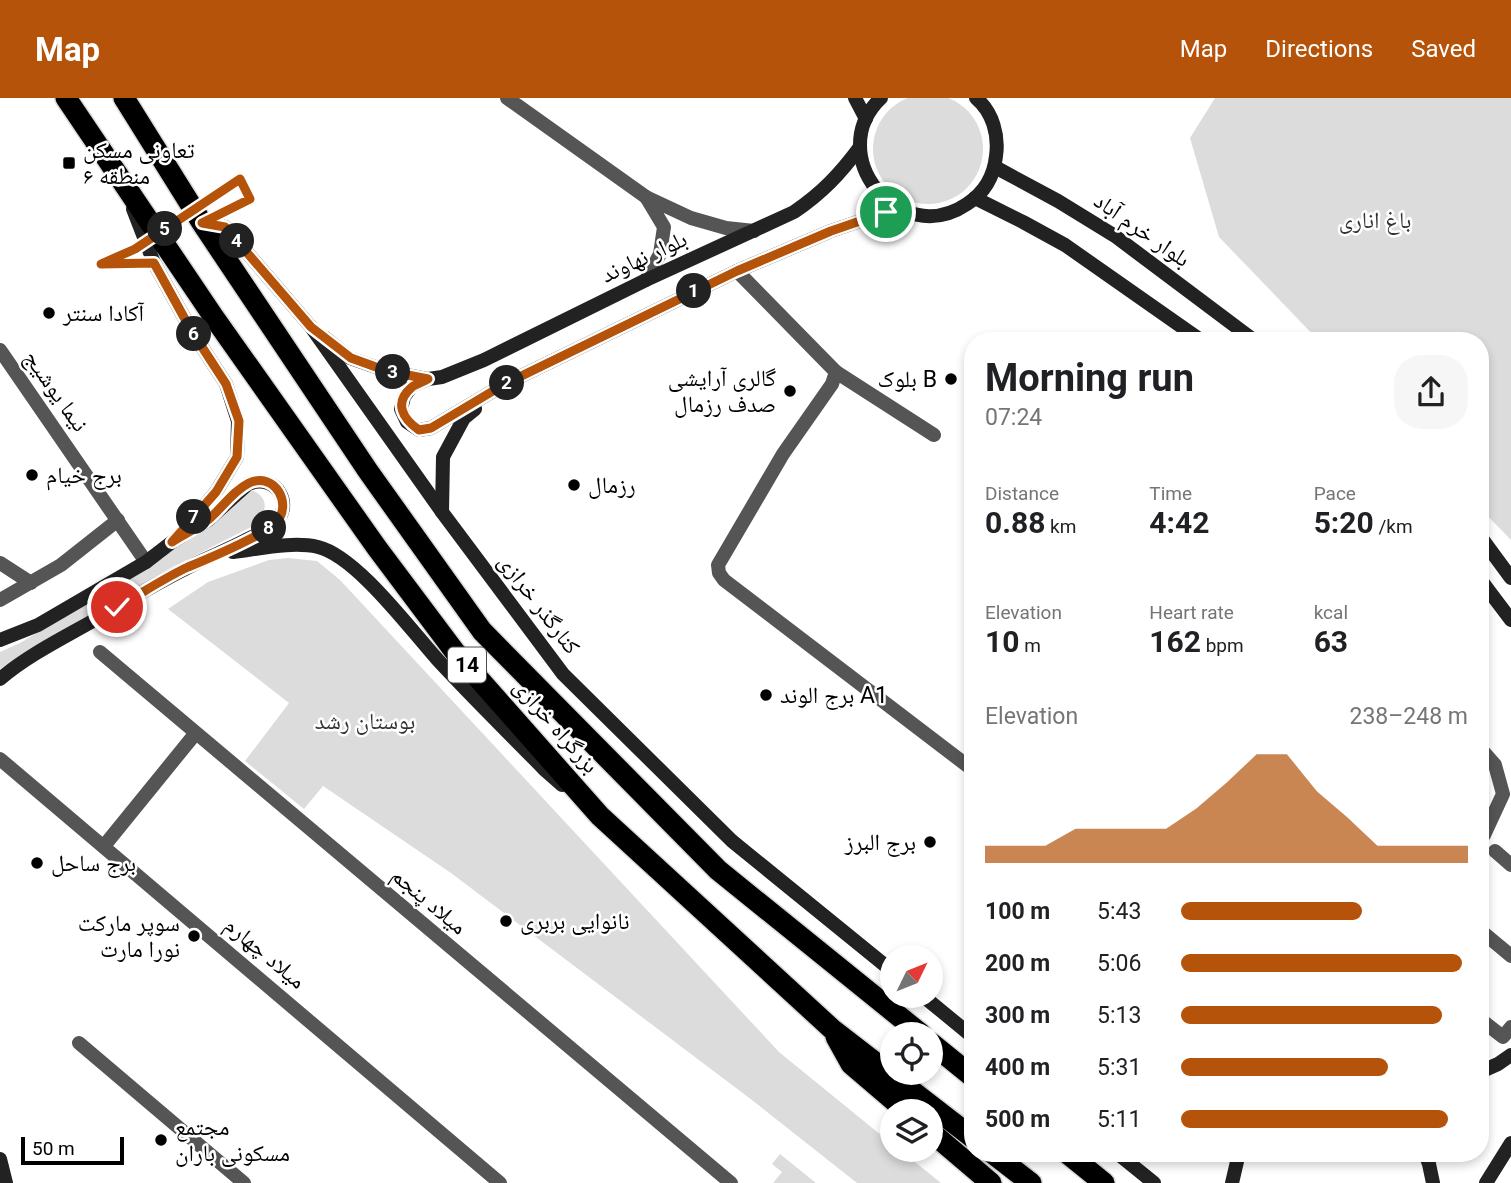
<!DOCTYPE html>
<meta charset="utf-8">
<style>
:root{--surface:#fff;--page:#f6f6f6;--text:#202124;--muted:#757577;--accent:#b45309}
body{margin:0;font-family:Roboto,"Noto Naskh Arabic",sans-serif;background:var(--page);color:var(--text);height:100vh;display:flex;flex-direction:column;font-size:26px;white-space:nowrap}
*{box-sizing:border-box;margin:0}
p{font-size:23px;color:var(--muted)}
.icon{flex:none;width:38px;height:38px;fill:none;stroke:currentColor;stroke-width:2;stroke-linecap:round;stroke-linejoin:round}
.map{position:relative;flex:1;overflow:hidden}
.side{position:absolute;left:964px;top:234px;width:525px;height:830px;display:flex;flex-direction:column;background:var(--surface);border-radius:28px;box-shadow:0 4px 10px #0003}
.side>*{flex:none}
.needle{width:46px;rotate:47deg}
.fabs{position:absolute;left:880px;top:847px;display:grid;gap:14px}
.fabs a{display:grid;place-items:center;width:63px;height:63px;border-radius:50%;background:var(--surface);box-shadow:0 4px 10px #0003;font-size:35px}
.scale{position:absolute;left:21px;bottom:18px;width:103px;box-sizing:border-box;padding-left:7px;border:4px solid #000;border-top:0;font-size:19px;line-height:24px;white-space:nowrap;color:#000;-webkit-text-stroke:5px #fff;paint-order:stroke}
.pin{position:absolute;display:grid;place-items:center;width:60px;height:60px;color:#fff;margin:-30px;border:4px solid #fff;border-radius:50%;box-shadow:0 2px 7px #0007}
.km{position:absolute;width:35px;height:35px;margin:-18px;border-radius:50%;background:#222;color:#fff;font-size:19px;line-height:35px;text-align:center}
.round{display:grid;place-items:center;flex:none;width:74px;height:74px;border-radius:28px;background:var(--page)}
.head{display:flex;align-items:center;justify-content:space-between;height:119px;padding:0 21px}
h1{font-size:38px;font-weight:700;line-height:52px}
.metrics{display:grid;grid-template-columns:repeat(3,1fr);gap:10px;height:119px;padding:7px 21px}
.metrics div{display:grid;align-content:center}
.metrics b{font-size:30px;font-weight:700}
.metrics small{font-size:19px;font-weight:400}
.metrics p{font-size:19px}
.chart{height:196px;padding:14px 21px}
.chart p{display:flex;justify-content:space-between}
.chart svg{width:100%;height:126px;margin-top:7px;fill:var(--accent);opacity:.7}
ul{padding:0 21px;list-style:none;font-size:23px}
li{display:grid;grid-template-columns:112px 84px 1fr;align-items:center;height:52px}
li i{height:18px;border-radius:9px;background:var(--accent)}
header{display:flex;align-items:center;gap:42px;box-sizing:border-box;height:98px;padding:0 35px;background:var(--accent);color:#fff}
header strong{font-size:33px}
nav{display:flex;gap:38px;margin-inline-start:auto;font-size:24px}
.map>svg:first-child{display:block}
</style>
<header>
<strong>Map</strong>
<nav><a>Map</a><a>Directions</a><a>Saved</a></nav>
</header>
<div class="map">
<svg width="1511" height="1085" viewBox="0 0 1511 1085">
<rect width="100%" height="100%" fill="#fff"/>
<!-- green -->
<g fill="#dcdcdc">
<circle cx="928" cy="51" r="55"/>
<path d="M 1215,0 L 1511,0 L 1511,442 L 1481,411 L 1480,243 L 1319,243 L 1219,139 L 1190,40 Z"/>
<path d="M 248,391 C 269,397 269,412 255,427 C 168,470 83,519 0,571 L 0,554 L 20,545 L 163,460 L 212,418 Z"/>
<path d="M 288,460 L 317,463 L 340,482 L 779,954 L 892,1046 L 892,1052 L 900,1052 L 941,1085 L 857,1085 L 748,999 L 451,775 L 323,688 L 304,711 L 245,663 L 289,605 L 168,511 L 208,484 L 269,462 Z"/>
<path d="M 780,1056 L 816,1085 L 773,1085 L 782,1074 L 772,1066 Z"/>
</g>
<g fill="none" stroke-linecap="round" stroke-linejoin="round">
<defs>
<g id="highway">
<path d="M 66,0 L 213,218 L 377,450 L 455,554 L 600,718 L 832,931 L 973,1040"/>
<path d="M 124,0 L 202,125 L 368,373 L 482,533 L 718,772 L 921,936"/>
<path d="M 836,939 L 851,966 L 906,1013"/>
<path d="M 931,945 L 973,979"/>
<path d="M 931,1034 L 991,1085"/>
<path d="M 992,1055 L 1031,1085"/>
<path d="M 1067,1055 L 1104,1085"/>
</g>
</defs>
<!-- highway casing -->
<use href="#highway" stroke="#dbdbdb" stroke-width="24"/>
<!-- path -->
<g stroke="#777" stroke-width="2.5" stroke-dasharray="2 3.5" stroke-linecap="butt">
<path d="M 222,115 L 250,101 L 240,81"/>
<path d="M 102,165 L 135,151"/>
<path d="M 101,166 L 140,165"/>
</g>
<!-- street -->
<g stroke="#555" stroke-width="14">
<path d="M 507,0 L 646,99"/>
<path d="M 737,173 L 836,274 L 934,337"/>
<path d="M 646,182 L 660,156 L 664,129 L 646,99 L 691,120 L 726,130 L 754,133"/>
<path d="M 0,252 L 146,464"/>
<path d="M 836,274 L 832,286 L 783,356 L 718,467 L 719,475 L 724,482 L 973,672"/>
<path d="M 0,465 L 31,485"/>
<path d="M 0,502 L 61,467 L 118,422"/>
<path d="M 100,554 L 731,1085"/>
<path d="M 1480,650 L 1495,667 L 1503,696 L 1484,737 L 1480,741"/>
<path d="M 0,661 L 500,1085"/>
<path d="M 104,748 L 195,636"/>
<path d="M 1495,753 L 1511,767"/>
<path d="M 1480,832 L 1511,858"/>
<path d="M 1480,921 L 1503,939 L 1511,929"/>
<path d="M 79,945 L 244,1085"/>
</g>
<!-- secondary -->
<g stroke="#222" stroke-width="14">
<path d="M 855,0 L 866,21"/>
<path d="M 881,0 C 822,56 899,152 967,106 C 984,95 994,78 996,58 C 999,38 993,14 976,0"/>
<path d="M 860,49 C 840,76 822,95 794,114 L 646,182 L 484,262 L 442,279 L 428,281 L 412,288 L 404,299 L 401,311 L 407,324 L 419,332 L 431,330 L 503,287 L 737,173 L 831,133 L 886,114 L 907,114"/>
<path d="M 995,69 L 1058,103 L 1115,138 L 1255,243"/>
<path d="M 975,100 L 1023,124 L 1065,147 L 1202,243"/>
<path d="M 133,111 L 154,165 L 191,232 L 226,286 L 238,323 L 237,359 L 216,394 L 183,432"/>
<path d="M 202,125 L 225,129 L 311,229 L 442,414 L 563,576 L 732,743 L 892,873"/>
<path d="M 324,239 L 350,260 L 387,273 L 428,281"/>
<path d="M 442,414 L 443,359 L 464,320 L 475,311"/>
<path d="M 1480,438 L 1511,480"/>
<path d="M 233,454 C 259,451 292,443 318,449 C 356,458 410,531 437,561 C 472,599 509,635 545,672 L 562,687"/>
<path d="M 1480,481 L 1511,522"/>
<path d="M 0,542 L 38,527 L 146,464 L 172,444 L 208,422 L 248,386 C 278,374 296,410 272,428 C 265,434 256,437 248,441 C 228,452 206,460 185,471 C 153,487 122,506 91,524 C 61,541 27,558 0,581"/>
<path d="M 923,898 L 973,939"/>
<path d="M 1480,974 L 1498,966 L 1511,957"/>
<path d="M 1117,1055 L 1154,1085"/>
<path d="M 1425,1055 L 1429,1066 L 1433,1085"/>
<path d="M 0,1061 L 6,1085"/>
<path d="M 1232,1085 L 1239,1055"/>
<path d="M 1486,1085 L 1511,1045"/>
</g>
<!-- highway -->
<use href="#highway" stroke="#000" stroke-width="21"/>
<!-- path-bridge -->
<path stroke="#777" stroke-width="2.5" stroke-dasharray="2 3.5" stroke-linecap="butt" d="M 135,151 L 240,81"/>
</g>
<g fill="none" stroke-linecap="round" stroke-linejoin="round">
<defs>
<path id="route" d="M 117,509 C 141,496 164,480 188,469 C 210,460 231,451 252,440 C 259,436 269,432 275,426 C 294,407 275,373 249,385 C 233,393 222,410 209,421 C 198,430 184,436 172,444 L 216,394 L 237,359 L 239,323 L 226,286 L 191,232 L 154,165 L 101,166 L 135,151 L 240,81 L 250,101 L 202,125 L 225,129 L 311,229 L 351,260 L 387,273 L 428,281 C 423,284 416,286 412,289 C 393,305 403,321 419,332 L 431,330 L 503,287 L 737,173 L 831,133 L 886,114"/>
</defs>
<!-- route casing -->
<use href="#route" stroke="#fff" stroke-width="14"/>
<!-- route -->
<use href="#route" stroke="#b45309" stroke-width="9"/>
</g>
<!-- markers -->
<g fill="#000" stroke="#fff" stroke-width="2.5">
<rect x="62" y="58" width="14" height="14" rx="3.5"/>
<circle cx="49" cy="215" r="7"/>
<circle cx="951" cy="281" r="7"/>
<circle cx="790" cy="293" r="7"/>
<circle cx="32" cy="377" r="7"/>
<circle cx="574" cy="387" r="7"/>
<circle cx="766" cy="597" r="7"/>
<circle cx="930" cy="744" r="7"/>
<circle cx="37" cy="765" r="7"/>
<circle cx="506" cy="823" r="7"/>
<circle cx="194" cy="838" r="7"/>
<circle cx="161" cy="1042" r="7"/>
</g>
<g text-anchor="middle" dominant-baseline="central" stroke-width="5" stroke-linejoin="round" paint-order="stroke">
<!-- shield labels -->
<rect fill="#fff" stroke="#4c4c4c" stroke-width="2" x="448" y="549.5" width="38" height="35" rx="5"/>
<g font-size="21" font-weight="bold" fill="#000">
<text x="467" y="567">14</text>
</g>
<!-- poi labels -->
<g font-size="23" fill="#000" stroke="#fff" text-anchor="start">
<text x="83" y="52">تعاونی مسکن<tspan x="83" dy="26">منطقه ۶</tspan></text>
<text x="63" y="215">آکادا سنتر</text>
<text x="776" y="280" text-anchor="end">گالری آرایشی<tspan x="776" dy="26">صدف رزمال</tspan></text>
<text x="937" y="281" text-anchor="end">بلوک B</text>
<text x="46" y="377">برج خیام</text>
<text x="588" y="387">رزمال</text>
<text x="780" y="597">برج الوند A1</text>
<text x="916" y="744" text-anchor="end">برج البرز</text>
<text x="51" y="765">برج ساحل</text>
<text x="520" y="823">نانوایی بربری</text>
<text x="180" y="825" text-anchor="end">سوپر مارکت<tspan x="180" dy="26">نورا مارت</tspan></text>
<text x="175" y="1029">مجتمع<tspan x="175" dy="26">مسکونی باران</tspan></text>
</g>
<!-- park labels -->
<g font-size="23" fill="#333" stroke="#fff">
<text x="1375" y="122">باغ اناری</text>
<text x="365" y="623">بوستان رشد</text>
</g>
<!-- street labels -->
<g font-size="23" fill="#000" stroke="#fff">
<text transform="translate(1142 132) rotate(35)">بلوار خرم آباد</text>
<text transform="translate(644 159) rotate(-25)">بلوار نهاوند</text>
<text transform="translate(56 293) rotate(55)">نیما یوشیج</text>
<text transform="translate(539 506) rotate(53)">کنارگذر خرازی</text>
<text transform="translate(556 628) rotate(49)">بزرگراه خرازی</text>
<text transform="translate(429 803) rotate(40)">میلاد پنجم</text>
<text transform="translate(265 855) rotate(40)">میلاد چهارم</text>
</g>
</g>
</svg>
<div class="fabs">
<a><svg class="needle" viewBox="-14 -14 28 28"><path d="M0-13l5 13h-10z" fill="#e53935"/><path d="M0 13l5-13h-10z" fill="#757577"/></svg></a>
<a><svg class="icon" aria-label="locate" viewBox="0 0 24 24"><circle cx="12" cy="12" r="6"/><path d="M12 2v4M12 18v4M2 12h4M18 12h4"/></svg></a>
<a><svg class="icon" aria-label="layers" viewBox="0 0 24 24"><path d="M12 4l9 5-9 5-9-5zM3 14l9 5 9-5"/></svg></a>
</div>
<div class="scale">50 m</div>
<div class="pin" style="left:886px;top:114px;background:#1e9e55"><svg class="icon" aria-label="arrive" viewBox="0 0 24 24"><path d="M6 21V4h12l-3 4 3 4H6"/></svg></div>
<div class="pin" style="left:117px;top:509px;background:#d93025"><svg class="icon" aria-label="check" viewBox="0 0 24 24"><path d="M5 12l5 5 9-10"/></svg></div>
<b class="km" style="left:694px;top:193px">1</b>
<b class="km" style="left:507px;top:285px">2</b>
<b class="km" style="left:393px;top:274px">3</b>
<b class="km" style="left:237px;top:143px">4</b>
<b class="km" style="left:165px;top:131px">5</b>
<b class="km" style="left:194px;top:236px">6</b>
<b class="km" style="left:194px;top:419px">7</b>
<b class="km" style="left:269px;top:430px">8</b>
<section class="side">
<div class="head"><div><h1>Morning run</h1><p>07:24</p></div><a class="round"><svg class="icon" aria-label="share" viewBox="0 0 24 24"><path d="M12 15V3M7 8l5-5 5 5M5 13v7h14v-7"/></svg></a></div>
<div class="metrics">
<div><p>Distance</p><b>0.88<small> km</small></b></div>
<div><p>Time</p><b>4:42</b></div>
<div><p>Pace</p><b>5:20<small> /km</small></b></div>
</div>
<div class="metrics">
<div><p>Elevation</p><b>10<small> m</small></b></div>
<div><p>Heart rate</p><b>162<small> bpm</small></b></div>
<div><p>kcal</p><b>63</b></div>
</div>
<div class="chart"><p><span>Elevation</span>238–248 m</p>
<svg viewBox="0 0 160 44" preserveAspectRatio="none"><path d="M0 44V38L10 38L20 38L30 32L40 32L50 32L60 32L70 25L80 16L90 6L100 6L110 19L120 28L130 38L140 38L150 38L160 38V44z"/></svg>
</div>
<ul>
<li><b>100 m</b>5:43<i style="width:63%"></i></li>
<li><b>200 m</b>5:06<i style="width:98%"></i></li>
<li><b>300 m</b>5:13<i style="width:91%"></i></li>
<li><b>400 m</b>5:31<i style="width:72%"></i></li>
<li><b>500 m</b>5:11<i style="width:93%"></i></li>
</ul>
</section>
</div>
